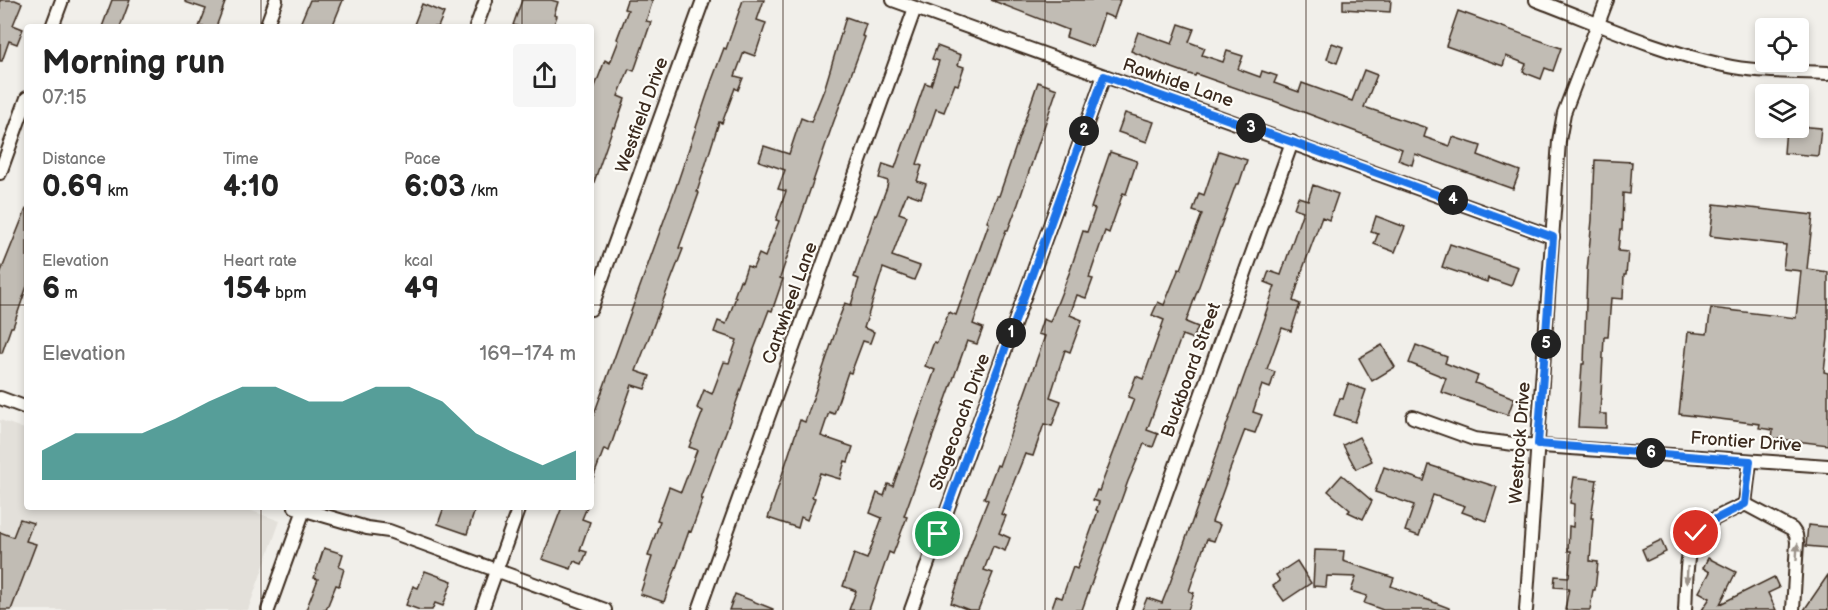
<!DOCTYPE html>
<meta charset="utf-8">
<style>
:root{--surface:#fff;--page:#f6f6f6;--text:#222;--muted:#767676;--accent:#0f766e}
body{margin:0;font-family:"Balsamiq Sans",sans-serif;background:var(--page);color:var(--text);height:100vh;display:flex;flex-direction:column;font-size:22px;white-space:nowrap}
*{box-sizing:border-box;margin:0}
p{font-size:20px;color:var(--muted)}
.icon{flex:none;width:33px;height:33px;fill:none;stroke:currentColor;stroke-width:2;stroke-linecap:round;stroke-linejoin:round}
.map{position:relative;flex:1;overflow:hidden}
.sheet{position:absolute;left:24px;top:24px;width:570px;height:486px;display:flex;flex-direction:column;background:var(--surface);border-radius:6px;box-shadow:0 3px 9px #0003}
.sheet>*{flex:none}
.tools{position:absolute;left:1755px;top:18px;display:grid;gap:12px}
.tools a{display:grid;place-items:center;width:54px;height:54px;border-radius:6px;background:var(--surface);box-shadow:0 3px 9px #0003;font-size:30px}
.pin{position:absolute;display:grid;place-items:center;width:51px;height:51px;color:#fff;margin:-26px;border:3px solid #fff;border-radius:50%;box-shadow:0 2px 6px #0007}
.km{position:absolute;width:30px;height:30px;margin:-15px;border-radius:50%;background:#222;color:#fff;font-size:16px;line-height:30px;text-align:center}
.round{display:grid;place-items:center;flex:none;width:63px;height:63px;border-radius:6px;background:var(--page)}
.head{display:flex;align-items:center;justify-content:space-between;height:102px;padding:0 18px}
h1{font-size:33px;font-weight:600;line-height:45px}
.stats{display:grid;grid-template-columns:repeat(3,1fr);gap:9px;height:102px;padding:6px 18px}
.stats div{display:grid;align-content:center}
.stats b{font-size:30px;font-weight:600}
.stats small{font-size:16px;font-weight:400}
.stats p{font-size:16px}
.chart{height:168px;padding:12px 18px}
.chart p{display:flex;justify-content:space-between}
.chart svg{width:100%;height:108px;margin-top:6px;fill:var(--accent);opacity:.7}
.map>svg:first-child{display:block}
</style>
<div class="map">
<svg width="1828" height="610" viewBox="0 0 1828 610">
<rect width="100%" height="100%" fill="#f1efea"/>
<filter id="ink" filterUnits="userSpaceOnUse"><feTurbulence type="fractalNoise" baseFrequency=".0167" numOctaves="2"/><feDisplacementMap in="SourceGraphic" scale="12" xChannelSelector="R" yChannelSelector="G"/><feConvolveMatrix kernelMatrix="1 2 1 2 8 2 1 2 1" color-interpolation-filters="sRGB"/></filter>
<g filter="url(#ink)">
<!-- built -->
<path fill="#e3e0da" d="M 0,420 L 27,430 L 27,507 L 241,507 L 280,521 L 248,610 L 0,610 Z"/>
<!-- building -->
<g fill="#c1bcb4" stroke="#3b2a1e" stroke-width="1.5">
<path d="M 0,0 L 15,0 L 22,3 L 13,25 L 23,29 L 17,44 L 9,41 L 2,61 L 0,61 Z"/>
<path d="M 112,0 L 130,0 L 120,27 L 102,27 Z"/>
<path d="M 185,0 L 226,0 L 216,27 L 199,27 L 206,9 L 185,2 Z"/>
<path d="M 310,0 L 343,0 L 332,27 L 309,27 L 300,24 Z"/>
<path d="M 522,0 L 551,0 L 558,2 L 554,15 L 557,16 L 553,27 L 520,27 L 513,25 Z"/>
<path d="M 627,0 L 653,0 L 646,21 L 651,22 L 634,71 L 629,69 L 618,96 L 625,99 L 615,128 L 613,127 L 593,185 L 591,185 L 591,97 L 605,60 L 610,63 L 619,40 L 617,39 L 628,10 L 624,9 Z"/>
<path d="M 743,0 L 764,0 L 757,20 L 766,23 L 755,56 L 744,52 L 735,76 L 743,78 L 738,90 L 735,88 L 722,123 L 719,122 L 697,192 L 699,193 L 679,248 L 683,249 L 636,371 L 650,376 L 645,389 L 632,385 L 609,451 L 604,449 L 592,481 L 591,480 L 591,424 L 594,414 L 676,187 L 712,80 L 724,48 L 726,49 Z"/>
<path d="M 991,0 L 1120,0 L 1114,18 L 1104,14 L 1093,47 L 1066,37 L 1068,30 Z"/>
<path d="M 1343,0 L 1391,0 L 1390,12 L 1343,9 Z"/>
<path d="M 422,4 L 444,13 L 438,27 L 413,27 Z"/>
<path d="M 1458,11 L 1561,48 L 1553,71 L 1545,68 L 1541,79 L 1523,72 L 1526,64 L 1506,56 L 1503,66 L 1446,46 Z"/>
<path d="M 846,17 L 866,24 L 862,36 L 865,37 L 831,129 L 780,278 L 783,279 L 772,311 L 769,310 L 753,352 L 754,352 L 728,426 L 701,499 L 703,499 L 691,532 L 689,531 L 664,602 L 640,594 L 652,557 L 648,556 L 660,521 L 657,520 L 669,487 L 681,492 L 697,450 L 689,447 L 703,411 L 697,408 L 704,390 L 712,394 L 724,362 L 729,363 L 737,340 L 714,332 L 718,321 L 726,324 L 736,297 L 734,297 L 740,280 L 742,281 L 747,266 L 753,268 L 759,254 L 765,257 L 779,221 L 776,220 L 786,191 L 778,189 L 785,170 L 759,161 L 764,146 L 789,154 L 801,118 L 811,122 L 825,87 Z"/>
<path d="M 1179,24 L 1194,29 L 1189,42 L 1205,48 L 1202,55 L 1223,62 L 1227,51 L 1243,56 L 1238,69 L 1260,77 L 1262,71 L 1277,76 L 1274,83 L 1299,92 L 1302,83 L 1352,101 L 1364,70 L 1377,75 L 1364,107 L 1427,128 L 1424,137 L 1450,146 L 1453,137 L 1481,146 L 1478,155 L 1520,171 L 1513,189 L 1415,154 L 1412,165 L 1398,160 L 1402,149 L 1274,101 L 1242,91 L 1242,90 L 1196,74 L 1195,76 L 1164,65 L 1131,51 L 1138,32 L 1172,44 Z"/>
<path d="M 1332,43 L 1343,47 L 1337,63 L 1327,59 Z"/>
<path d="M 937,46 L 961,55 L 958,65 L 964,67 L 958,85 L 955,84 L 944,112 L 936,109 L 917,164 L 922,166 L 917,181 L 926,184 L 921,198 L 907,193 L 899,213 L 907,216 L 892,256 L 920,266 L 914,280 L 883,268 L 864,328 L 874,332 L 870,343 L 863,341 L 851,373 L 848,372 L 834,414 L 829,412 L 821,436 L 853,447 L 848,462 L 845,461 L 840,479 L 820,473 L 812,497 L 815,498 L 807,520 L 801,517 L 798,528 L 768,518 L 800,420 L 805,422 L 836,330 L 836,326 L 845,303 L 851,305 L 859,279 L 854,277 L 875,215 L 876,216 L 887,187 L 888,181 L 879,178 L 883,164 L 895,168 L 925,83 L 931,85 L 939,61 L 932,59 Z"/>
<path d="M 1038,82 L 1057,89 L 1018,204 L 1008,230 L 1006,230 L 973,324 L 983,328 L 977,344 L 967,341 L 904,516 L 907,517 L 893,554 L 889,552 L 869,610 L 849,610 L 856,591 L 843,586 L 854,554 L 867,559 L 882,518 L 870,513 L 877,493 L 884,496 L 888,484 L 893,486 L 935,370 L 925,366 L 934,342 L 937,343 L 949,312 L 956,315 L 989,223 L 987,222 L 997,196 L 999,196 Z"/>
<path d="M 1125,113 L 1154,122 L 1147,142 L 1118,132 Z"/>
<path d="M 1798,126 L 1821,128 L 1818,156 L 1784,153 L 1786,128 L 1798,128 Z"/>
<path d="M 1219,151 L 1247,160 L 1239,184 L 1236,184 L 1186,322 L 1198,327 L 1193,339 L 1182,335 L 1147,430 L 1158,434 L 1153,447 L 1144,444 L 1128,481 L 1082,610 L 1051,610 L 1056,596 L 1062,598 L 1073,567 L 1077,569 L 1098,511 L 1096,510 L 1099,502 L 1093,500 L 1097,490 L 1099,491 L 1134,399 L 1128,397 L 1136,376 L 1143,379 L 1164,320 L 1152,315 L 1158,302 L 1164,305 L 1179,268 L 1181,269 L 1202,214 L 1193,211 L 1199,193 L 1204,195 Z"/>
<path d="M 1110,152 L 1137,161 L 1126,194 L 1123,193 L 1109,233 L 1105,231 L 1089,278 L 1093,279 L 1086,298 L 1077,295 L 1070,315 L 1082,320 L 1070,352 L 1065,350 L 1050,397 L 1061,401 L 1052,426 L 1044,424 L 1033,456 L 1025,454 L 1001,514 L 1006,516 L 999,533 L 1010,538 L 1005,551 L 993,546 L 984,570 L 993,573 L 978,610 L 969,610 L 951,603 L 973,538 L 988,500 L 984,498 L 997,465 L 999,466 L 1045,336 L 1038,334 L 1043,319 L 1050,322 L 1070,271 L 1083,231 L 1087,232 L 1095,209 L 1091,208 Z"/>
<path d="M 1595,160 L 1632,162 L 1630,194 L 1623,193 L 1622,230 L 1620,230 L 1618,251 L 1628,252 L 1626,275 L 1624,275 L 1623,299 L 1611,298 L 1608,337 L 1604,337 L 1600,414 L 1606,414 L 1606,428 L 1578,427 L 1582,364 L 1584,364 L 1587,271 L 1592,220 L 1593,184 L 1594,184 Z"/>
<path d="M 1313,185 L 1338,194 L 1329,220 L 1322,217 L 1302,271 L 1293,301 L 1300,304 L 1291,331 L 1282,328 L 1267,369 L 1275,372 L 1270,388 L 1262,385 L 1253,412 L 1262,415 L 1255,433 L 1245,430 L 1226,480 L 1227,480 L 1212,522 L 1220,525 L 1214,541 L 1207,539 L 1202,552 L 1189,591 L 1194,593 L 1188,610 L 1142,610 L 1147,598 L 1162,603 L 1170,583 L 1266,315 L 1265,315 L 1275,286 L 1265,282 L 1269,271 L 1281,275 L 1303,211 L 1294,208 L 1298,197 L 1308,200 Z"/>
<path d="M 1714,204 L 1813,215 L 1807,269 L 1828,272 L 1828,338 L 1824,372 L 1828,373 L 1828,445 L 1772,438 L 1773,430 L 1759,428 L 1760,424 L 1679,414 L 1688,332 L 1707,334 L 1711,308 L 1796,318 L 1801,271 L 1783,269 L 1786,245 L 1710,236 Z"/>
<path d="M 26,209 L 27,209 L 27,286 L 13,327 L 11,327 L 2,353 L 0,353 L 0,274 Z"/>
<path d="M 1376,216 L 1405,227 L 1395,252 L 1374,244 L 1378,234 L 1371,232 Z"/>
<path d="M 1450,244 L 1518,267 L 1511,286 L 1488,278 L 1487,282 L 1442,267 Z"/>
<path d="M 1382,345 L 1395,367 L 1372,381 L 1359,358 Z"/>
<path d="M 1416,345 L 1447,357 L 1445,363 L 1478,376 L 1475,383 L 1514,398 L 1508,415 L 1441,392 L 1446,378 L 1409,363 Z"/>
<path d="M 1348,384 L 1366,390 L 1355,422 L 1334,415 L 1340,398 L 1343,399 Z"/>
<path d="M 1359,437 L 1372,461 L 1356,469 L 1343,445 Z"/>
<path d="M 1429,465 L 1497,487 L 1486,521 L 1462,512 L 1465,506 L 1433,495 L 1419,536 L 1405,531 L 1414,505 L 1375,492 L 1384,467 L 1424,481 Z"/>
<path d="M 1342,475 L 1372,501 L 1363,519 L 1348,512 L 1350,510 L 1328,491 Z"/>
<path d="M 1574,477 L 1597,480 L 1591,518 L 1593,518 L 1590,561 L 1598,562 L 1595,590 L 1593,590 L 1590,610 L 1565,610 L 1569,588 L 1554,587 L 1555,576 L 1569,577 L 1571,551 L 1568,551 L 1569,526 L 1573,527 L 1574,504 L 1570,503 Z"/>
<path d="M 444,507 L 476,507 L 467,534 L 438,524 Z"/>
<path d="M 562,507 L 587,507 L 582,519 L 590,522 L 580,550 L 587,552 L 582,564 L 574,561 L 571,569 L 542,559 Z"/>
<path d="M 20,519 L 33,523 L 26,541 L 36,544 L 11,610 L 0,610 L 0,532 L 13,537 Z"/>
<path d="M 1808,525 L 1828,527 L 1828,548 L 1806,546 Z"/>
<path d="M 1661,540 L 1666,552 L 1647,561 L 1642,549 Z"/>
<path d="M 324,548 L 343,554 L 339,567 L 344,569 L 339,586 L 336,585 L 326,610 L 306,610 L 318,579 L 314,578 Z"/>
<path d="M 1315,550 L 1344,551 L 1343,561 L 1394,578 L 1391,586 L 1449,608 L 1449,610 L 1383,610 L 1364,603 L 1367,596 L 1351,591 L 1356,577 L 1327,576 L 1326,587 L 1313,586 Z"/>
<path d="M 1708,558 L 1736,572 L 1720,604 L 1774,577 L 1779,588 L 1768,593 L 1776,610 L 1702,610 L 1710,598 L 1699,592 L 1710,572 L 1703,568 Z"/>
<path d="M 1297,561 L 1311,583 L 1284,601 L 1273,586 L 1280,581 L 1276,575 Z"/>
<path d="M 425,571 L 452,581 L 443,606 L 435,603 L 432,610 L 420,610 L 406,605 L 413,586 L 418,588 Z"/>
<path d="M 1828,575 L 1828,610 L 1804,610 Z"/>
<path d="M 735,594 L 773,609 L 773,610 L 729,610 Z"/>
</g>
<g fill="none" stroke-linecap="round" stroke-linejoin="round">
<defs>
<g id="street">
<path d="M 893,0 L 1553,237"/>
<path d="M 1536,0 C 1597,23 1658,51 1723,65 C 1757,73 1793,71 1828,73"/>
<path d="M 52,27 L 62,0"/>
<path d="M 266,27 L 276,0"/>
<path d="M 476,27 L 486,0"/>
<path d="M 0,173 L 27,98"/>
<path d="M 591,309 L 703,0"/>
<path d="M 0,398 L 27,408"/>
<path d="M 1413,417 L 1474,439 L 1514,444 L 1828,466"/>
<path d="M 1745,504 L 1792,529 L 1796,535 L 1797,542 L 1793,610"/>
<path d="M 1745,504 L 1750,461"/>
<path d="M 295,507 L 367,528 L 389,531 L 605,610"/>
<path d="M 268,610 L 305,507"/>
<path d="M 482,610 L 519,507"/>
<path d="M 699,610 L 915,8"/>
<path d="M 911,610 L 1104,76"/>
<path d="M 1124,610 L 1292,142"/>
<path d="M 1526,610 L 1559,141 L 1564,113 L 1607,0"/>
<path d="M 1685,610 C 1687,586 1683,541 1703,526 C 1715,517 1731,511 1745,504"/>
</g>
</defs>
<!-- street casing -->
<use href="#street" stroke="#3b2a1e" stroke-width="16"/>
<!-- street -->
<use href="#street" stroke="#fdfcf7" stroke-width="12"/>
</g>
<!-- one-way arrows -->
<defs><path id="oneway-solid" d="M-6-.8H1V-3.2L6.5 0L1 3.2V.8H-6Z" transform="scale(1.5)"/></defs>
<g fill="#9c938a">
<use href="#oneway-solid" transform="translate(1797 552) rotate(-86)"/>
<use href="#oneway-solid" transform="translate(1687 575) rotate(94)"/>
</g>
</g>
<g fill="none" stroke-linecap="round" stroke-linejoin="round" filter="url(#ink)">
<defs>
<path id="route" d="M 938,534 L 1104,76 L 1292,142 L 1553,237 L 1538,444 L 1750,461 L 1745,504 L 1704,525 L 1696,533"/>
</defs>
<!-- route casing -->
<use href="#route" stroke="#fff" stroke-width="12"/>
<!-- route -->
<use href="#route" stroke="#1a73e8" stroke-width="8"/>
</g>
<!-- grid -->
<path fill="none" stroke="#3b2a1e" stroke-width="1.5" stroke-opacity="0.55" d="M 261,0 L 261,27M 522,0 L 522,27M 783,0 L 783,610M 1045,0 L 1045,610M 1306,0 L 1306,610M 1567,0 L 1567,610M 0,305 L 27,305M 591,305 L 1828,305M 261,507 L 261,610M 522,507 L 522,610"/>
<g text-anchor="middle" dominant-baseline="central" stroke-width="4.5" stroke-linejoin="round" paint-order="stroke">
<!-- street labels -->
<g font-size="18" fill="#3b2a1e" stroke="#fdfcf7">
<text transform="translate(1178 83) rotate(19)">Rawhide Lane</text>
<text transform="translate(642 115) rotate(-70)">Westfield Drive</text>
<text transform="translate(790 303) rotate(-70)">Cartwheel Lane</text>
<text transform="translate(1191 370) rotate(-70)">Buckboard Street</text>
<text transform="translate(960 422) rotate(-70)">Stagecoach Drive</text>
<text transform="translate(1746 442) rotate(4)">Frontier Drive</text>
<text transform="translate(1520 443) rotate(-86)">Westrock Drive</text>
</g>
</g>
</svg>
<div class="tools">
<a><svg class="icon" aria-label="locate" viewBox="0 0 24 24"><circle cx="12" cy="12" r="6"/><path d="M12 2v4M12 18v4M2 12h4M18 12h4"/></svg></a>
<a><svg class="icon" aria-label="layers" viewBox="0 0 24 24"><path d="M12 4l9 5-9 5-9-5zM3 14l9 5 9-5"/></svg></a>
</div>
<div class="pin" style="left:938px;top:534px;background:#1e9e55"><svg class="icon" aria-label="arrive" viewBox="0 0 24 24"><path d="M6 21V4h12l-3 4 3 4H6"/></svg></div>
<div class="pin" style="left:1696px;top:533px;background:#d93025"><svg class="icon" aria-label="check" viewBox="0 0 24 24"><path d="M5 12l5 5 9-10"/></svg></div>
<b class="km" style="left:1011px;top:333px">1</b>
<b class="km" style="left:1084px;top:131px">2</b>
<b class="km" style="left:1251px;top:128px">3</b>
<b class="km" style="left:1453px;top:200px">4</b>
<b class="km" style="left:1546px;top:344px">5</b>
<b class="km" style="left:1651px;top:453px">6</b>
<section class="sheet">
<div class="head"><div><h1>Morning run</h1><p>07:15</p></div><a class="round"><svg class="icon" aria-label="share" viewBox="0 0 24 24"><path d="M12 15V3M7 8l5-5 5 5M5 13v7h14v-7"/></svg></a></div>
<div class="stats">
<div><p>Distance</p><b>0.69<small> km</small></b></div>
<div><p>Time</p><b>4:10</b></div>
<div><p>Pace</p><b>6:03<small> /km</small></b></div>
</div>
<div class="stats">
<div><p>Elevation</p><b>6<small> m</small></b></div>
<div><p>Heart rate</p><b>154<small> bpm</small></b></div>
<div><p>kcal</p><b>49</b></div>
</div>
<div class="chart"><p><span>Elevation</span>169–174 m</p>
<svg viewBox="0 0 160 44" preserveAspectRatio="none"><path d="M0 44V32L10 25L20 25L30 25L40 19L50 12L60 6L70 6L80 12L90 12L100 6L110 6L120 12L130 25L140 32L150 38L160 32V44z"/></svg>
</div>
</section>
</div>
